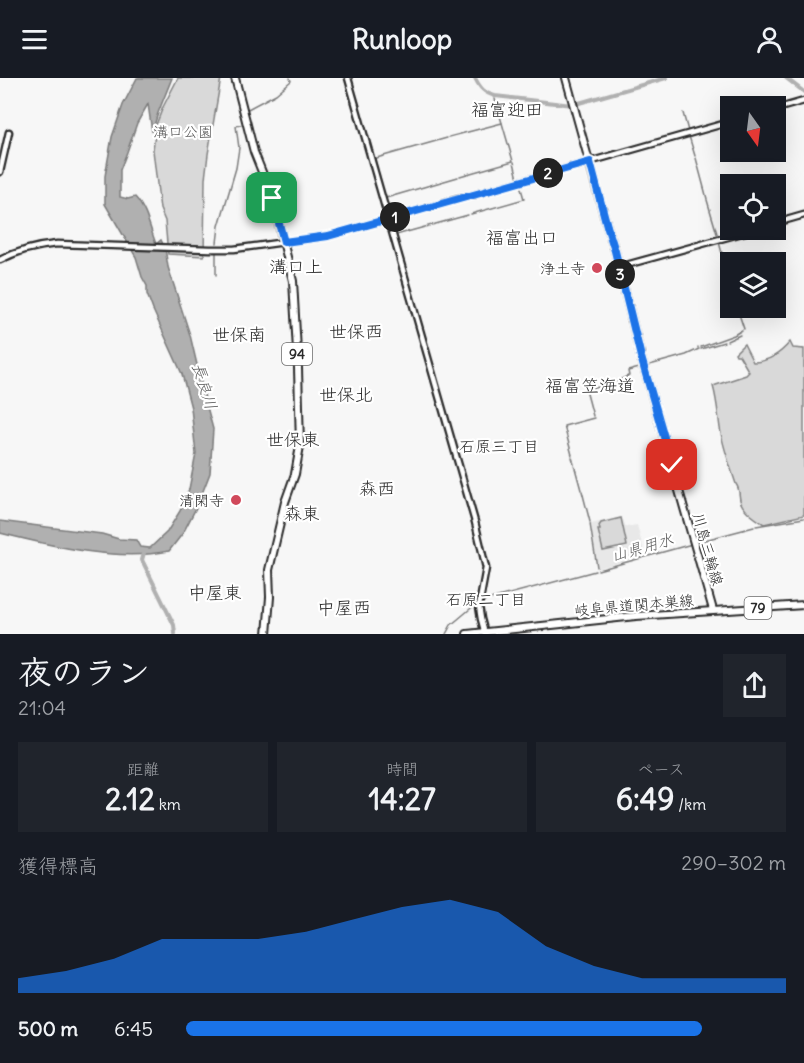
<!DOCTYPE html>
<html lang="ja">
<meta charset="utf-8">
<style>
:root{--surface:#171b24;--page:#20242c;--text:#f1f3f6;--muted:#9ea1a6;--accent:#1a73e8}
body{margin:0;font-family:Delius,"Klee One",sans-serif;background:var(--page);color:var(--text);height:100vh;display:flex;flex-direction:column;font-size:22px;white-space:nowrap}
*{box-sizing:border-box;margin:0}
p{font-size:20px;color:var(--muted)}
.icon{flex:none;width:33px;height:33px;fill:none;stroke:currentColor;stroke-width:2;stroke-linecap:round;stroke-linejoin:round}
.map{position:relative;height:556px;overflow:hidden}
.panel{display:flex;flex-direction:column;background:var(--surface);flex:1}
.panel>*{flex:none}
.needle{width:39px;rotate:166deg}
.buttons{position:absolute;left:720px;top:18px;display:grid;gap:12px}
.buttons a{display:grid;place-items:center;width:66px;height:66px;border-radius:0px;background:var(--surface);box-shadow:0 6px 24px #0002;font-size:30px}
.pin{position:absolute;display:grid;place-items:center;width:51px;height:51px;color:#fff;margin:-26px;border-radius:12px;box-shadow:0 3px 9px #0006}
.km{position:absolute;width:30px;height:30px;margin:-15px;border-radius:50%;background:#222;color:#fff;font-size:16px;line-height:30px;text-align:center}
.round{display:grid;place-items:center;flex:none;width:63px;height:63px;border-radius:0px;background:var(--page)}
.headline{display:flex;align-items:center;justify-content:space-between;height:102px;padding:0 18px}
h1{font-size:33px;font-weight:800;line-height:45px}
.stats{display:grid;grid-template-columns:repeat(3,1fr);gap:9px;height:102px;padding:6px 18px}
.stats div{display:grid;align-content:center;border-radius:0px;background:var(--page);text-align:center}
.stats b{font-size:30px;font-weight:800}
.stats small{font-size:16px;font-weight:400}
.stats p{font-size:16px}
.chart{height:168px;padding:12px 18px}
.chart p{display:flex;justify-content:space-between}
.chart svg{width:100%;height:108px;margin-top:6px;fill:var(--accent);opacity:.7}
ul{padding:0 18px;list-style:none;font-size:20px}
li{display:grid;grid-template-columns:96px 72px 1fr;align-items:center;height:45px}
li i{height:15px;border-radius:8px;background:var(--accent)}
header{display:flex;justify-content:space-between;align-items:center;height:78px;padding:0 18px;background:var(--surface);font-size:27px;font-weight:800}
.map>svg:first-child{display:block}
</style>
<header><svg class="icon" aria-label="menu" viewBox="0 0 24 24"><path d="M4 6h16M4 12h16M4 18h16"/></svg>Runloop<svg class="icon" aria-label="person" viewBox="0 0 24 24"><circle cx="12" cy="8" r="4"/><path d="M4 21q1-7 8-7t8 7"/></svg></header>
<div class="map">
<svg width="804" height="556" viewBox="0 0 804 556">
<rect width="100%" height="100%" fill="#f7f7f7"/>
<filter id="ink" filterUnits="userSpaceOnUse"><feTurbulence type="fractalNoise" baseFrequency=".0167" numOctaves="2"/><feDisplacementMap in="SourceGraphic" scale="12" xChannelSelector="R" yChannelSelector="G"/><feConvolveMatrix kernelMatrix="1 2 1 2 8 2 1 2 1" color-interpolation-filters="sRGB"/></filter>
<g filter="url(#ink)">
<!-- built -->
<path fill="#e8e8e8" d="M 620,439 L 622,439 L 626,449 L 637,447 L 645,478 L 599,490 L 597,489 L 591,446 Z"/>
<!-- green -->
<g fill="#d9d9d9" stroke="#828282" stroke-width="1.5">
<path d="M 178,0 L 221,0 L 208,76 L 205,101 L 204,178 L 168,176 L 165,143 L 160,131 L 153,72 L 156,47 L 163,29 Z"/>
<path d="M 790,264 L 793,270 L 804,271 L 804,437 L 764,446 C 756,441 745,434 741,425 C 738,419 741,413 736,406 C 730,388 723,369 720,350 C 718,336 717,322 713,308 L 746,297 L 749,294 L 739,277 L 736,277 L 735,275 L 744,266 L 753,284 C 769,284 780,276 790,264 Z"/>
<path d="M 621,440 L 627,468 L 603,473 L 598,452 L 600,452 L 599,448 L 601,445 Z"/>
</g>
<!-- water -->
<path fill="#b0b0b0" stroke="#7b7b7b" stroke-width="1.5" d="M 137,0 L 172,0 L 158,35 L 152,54 L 148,26 L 137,45 L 127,74 L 120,92 L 120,119 L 128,121 L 135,119 C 147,132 150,151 156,166 L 161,162 L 165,170 L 168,189 L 190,257 L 206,325 L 213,351 L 210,395 L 198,426 L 183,455 L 169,473 C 117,484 52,468 0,455 L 0,443 L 102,456 L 119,461 L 136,462 L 140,469 L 150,470 L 167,454 L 180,433 L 189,411 L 196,376 L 191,330 L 182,296 L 153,232 L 147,216 L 147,208 L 142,199 L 136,179 L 105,126 L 105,98 L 112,59 L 123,27 Z"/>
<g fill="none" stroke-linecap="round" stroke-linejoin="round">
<!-- stream -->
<g stroke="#7b7b7b" stroke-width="1.5">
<path d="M 495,19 L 495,18"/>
<path d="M 246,32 L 276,16 L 291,3 L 290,0"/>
<path d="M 683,35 L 688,53"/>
<path d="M 689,58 L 695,78"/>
<path d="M 449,59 L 502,45 L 495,21"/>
<path d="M 696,80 L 707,121"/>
<path d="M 373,81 L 447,60"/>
<path d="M 514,84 L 518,101"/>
<path d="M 460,98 L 513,83 L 502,45"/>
<path d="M 386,120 L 458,99"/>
<path d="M 707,122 L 718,159"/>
<path d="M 471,136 L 524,121 L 520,107"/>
<path d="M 396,157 L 468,137"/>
<path d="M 719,164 L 730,205"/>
<path d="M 217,165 L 219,148 L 236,90 L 239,70 L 236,48 L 245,46"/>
<path d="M 216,197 L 216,175"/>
<path d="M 737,230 L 744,251"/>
<path d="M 727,263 L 740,257"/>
<path d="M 701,269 L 734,257 L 742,252"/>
<path d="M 698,270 L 698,269"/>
<path d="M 701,271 L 724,264"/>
<path d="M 646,288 L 686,277 L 699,271"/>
<path d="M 629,298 L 628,293 L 643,289"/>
<path d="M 586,312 L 593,338"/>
<path d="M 588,312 L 613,305 L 628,298"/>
<path d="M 572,377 L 564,348 L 594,340"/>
<path d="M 572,379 L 581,412"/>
<path d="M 582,413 L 590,444"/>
<path d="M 590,446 L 597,489"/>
<path d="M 756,448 L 804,440"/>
<path d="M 697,464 L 754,449"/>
<path d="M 598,492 L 692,466"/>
<path d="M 483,523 L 595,493"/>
<path d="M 446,556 L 451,547 L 476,526"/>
</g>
<!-- river -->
<g stroke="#b0b0b0" stroke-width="4">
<path d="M 475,0 C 480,10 484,15 495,18 L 572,27 L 666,0"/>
<path d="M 786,0 L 804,14"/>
<path d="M 144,475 L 142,482 L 174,547 L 175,556"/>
</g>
<defs>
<g id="secondary">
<path d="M 348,0 L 475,444 L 486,490 L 479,528 L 481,541 L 485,556"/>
<path d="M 776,31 L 804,23"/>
<path d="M 0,94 L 9,54"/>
<path d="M 776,145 L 804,137"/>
<path d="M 0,182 C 19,172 36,168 57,166 L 210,171 L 234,171 L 328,158 L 730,44"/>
<path d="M 619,189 L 753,152"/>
</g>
<g id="primary">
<path d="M 235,0 L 254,74 L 272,119 L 293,203 L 298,290 L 300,368 L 295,396 L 285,424 L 269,492 L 270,519 L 267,556"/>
<path d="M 566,0 L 607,148 L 615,173 L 641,279 L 713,532"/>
<path d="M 467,556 L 636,538 L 804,527"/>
</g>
</defs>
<!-- secondary casing -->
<use href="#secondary" stroke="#2b2b2b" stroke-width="9"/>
<!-- primary casing -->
<use href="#primary" stroke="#2b2b2b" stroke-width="10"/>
<!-- secondary -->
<use href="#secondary" stroke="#fff" stroke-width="4.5"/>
<!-- primary -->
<use href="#primary" stroke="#fff" stroke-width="6"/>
</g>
</g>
<g fill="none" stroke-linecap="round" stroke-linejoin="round" filter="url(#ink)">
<defs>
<path id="route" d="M 272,120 L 284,164 L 328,158 L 590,84 L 607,148 L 615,173 L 641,279 L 672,387"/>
</defs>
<!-- route casing -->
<use href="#route" stroke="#fff" stroke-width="12"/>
<!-- route -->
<use href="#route" stroke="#1a73e8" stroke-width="8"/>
</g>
<!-- markers -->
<g fill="#d1495b" stroke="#fff" stroke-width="2">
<circle cx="597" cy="190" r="6"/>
<circle cx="236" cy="422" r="6"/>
</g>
<g text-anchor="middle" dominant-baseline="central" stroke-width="4.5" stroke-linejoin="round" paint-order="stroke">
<!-- shield labels -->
<g fill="#fff" stroke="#6b6b6b" stroke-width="1.5">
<rect x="282" y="265" width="30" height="22" rx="4.5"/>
<rect x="744.5" y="519" width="27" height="22" rx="4.5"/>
</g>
<g font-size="14" font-weight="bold" fill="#2b2b2b">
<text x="297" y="276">94</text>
<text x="758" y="530">79</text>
</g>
<!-- park labels -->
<g font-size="15" fill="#565656" stroke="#fff">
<text x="183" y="53">溝口公園</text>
</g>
<!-- poi labels -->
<g font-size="15" fill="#2b2b2b" stroke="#fff" text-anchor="end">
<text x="585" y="190">浄土寺</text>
<text x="224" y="422">清閑寺</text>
</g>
<!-- street labels -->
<g font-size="15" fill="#2b2b2b" stroke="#fff">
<text transform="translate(708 471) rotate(74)">川島三輪線</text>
<text transform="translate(634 527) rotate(-5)">岐阜県道関本巣線</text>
</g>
<!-- water labels -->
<g font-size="16" font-style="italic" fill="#5a5a5a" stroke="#fff">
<text transform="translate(205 308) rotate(72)">長良川</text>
<text transform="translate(642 469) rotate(-16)">山県用水</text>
</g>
<!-- neighbourhood labels -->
<g font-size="16" fill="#2b2b2b" stroke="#fff">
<text x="499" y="368">石原三丁目</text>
<text x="486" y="521">石原二丁目</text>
</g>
<!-- quarter labels -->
<g font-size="18" fill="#2b2b2b" stroke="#fff">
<text x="507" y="31">福富迎田</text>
<text x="522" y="159">福富出口</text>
<text x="296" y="188">溝口上</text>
<text x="356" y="253">世保西</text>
<text x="239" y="256">世保南</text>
<text x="590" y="307">福富笠海道</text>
<text x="346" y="316">世保北</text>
<text x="293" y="361">世保東</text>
<text x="377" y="410">森西</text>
<text x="302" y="435">森東</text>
<text x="215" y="514">中屋東</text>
<text x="344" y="529">中屋西</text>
</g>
</g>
</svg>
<div class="buttons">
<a><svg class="needle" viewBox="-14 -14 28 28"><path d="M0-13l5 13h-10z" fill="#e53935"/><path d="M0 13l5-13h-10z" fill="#9ea1a6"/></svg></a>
<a><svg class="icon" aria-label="locate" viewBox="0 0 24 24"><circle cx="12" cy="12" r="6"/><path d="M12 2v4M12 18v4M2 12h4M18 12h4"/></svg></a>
<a><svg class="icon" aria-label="layers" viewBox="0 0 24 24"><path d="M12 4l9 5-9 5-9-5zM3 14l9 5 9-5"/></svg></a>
</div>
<div class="pin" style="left:272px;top:120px;background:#1e9e55"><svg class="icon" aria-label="arrive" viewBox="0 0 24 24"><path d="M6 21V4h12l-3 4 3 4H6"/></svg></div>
<div class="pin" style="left:672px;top:387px;background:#d93025"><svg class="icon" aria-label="check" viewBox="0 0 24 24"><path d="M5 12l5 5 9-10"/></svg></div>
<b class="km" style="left:395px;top:139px">1</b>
<b class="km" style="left:548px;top:95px">2</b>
<b class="km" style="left:620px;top:196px">3</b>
</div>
<section class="panel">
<div class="headline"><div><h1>夜のラン</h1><p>21:04</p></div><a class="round"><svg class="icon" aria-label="share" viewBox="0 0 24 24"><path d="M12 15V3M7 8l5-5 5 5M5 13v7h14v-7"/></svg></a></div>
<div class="stats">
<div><p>距離</p><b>2.12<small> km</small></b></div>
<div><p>時間</p><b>14:27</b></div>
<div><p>ペース</p><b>6:49<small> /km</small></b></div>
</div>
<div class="chart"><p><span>獲得標高</span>290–302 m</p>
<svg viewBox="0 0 160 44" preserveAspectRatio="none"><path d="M0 44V38L10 35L20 30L30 22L40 22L50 22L60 19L70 14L80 9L90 6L100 11L110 25L120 33L130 38L140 38L150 38L160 38V44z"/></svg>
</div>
<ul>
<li><b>500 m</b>6:45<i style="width:86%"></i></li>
</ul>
</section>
